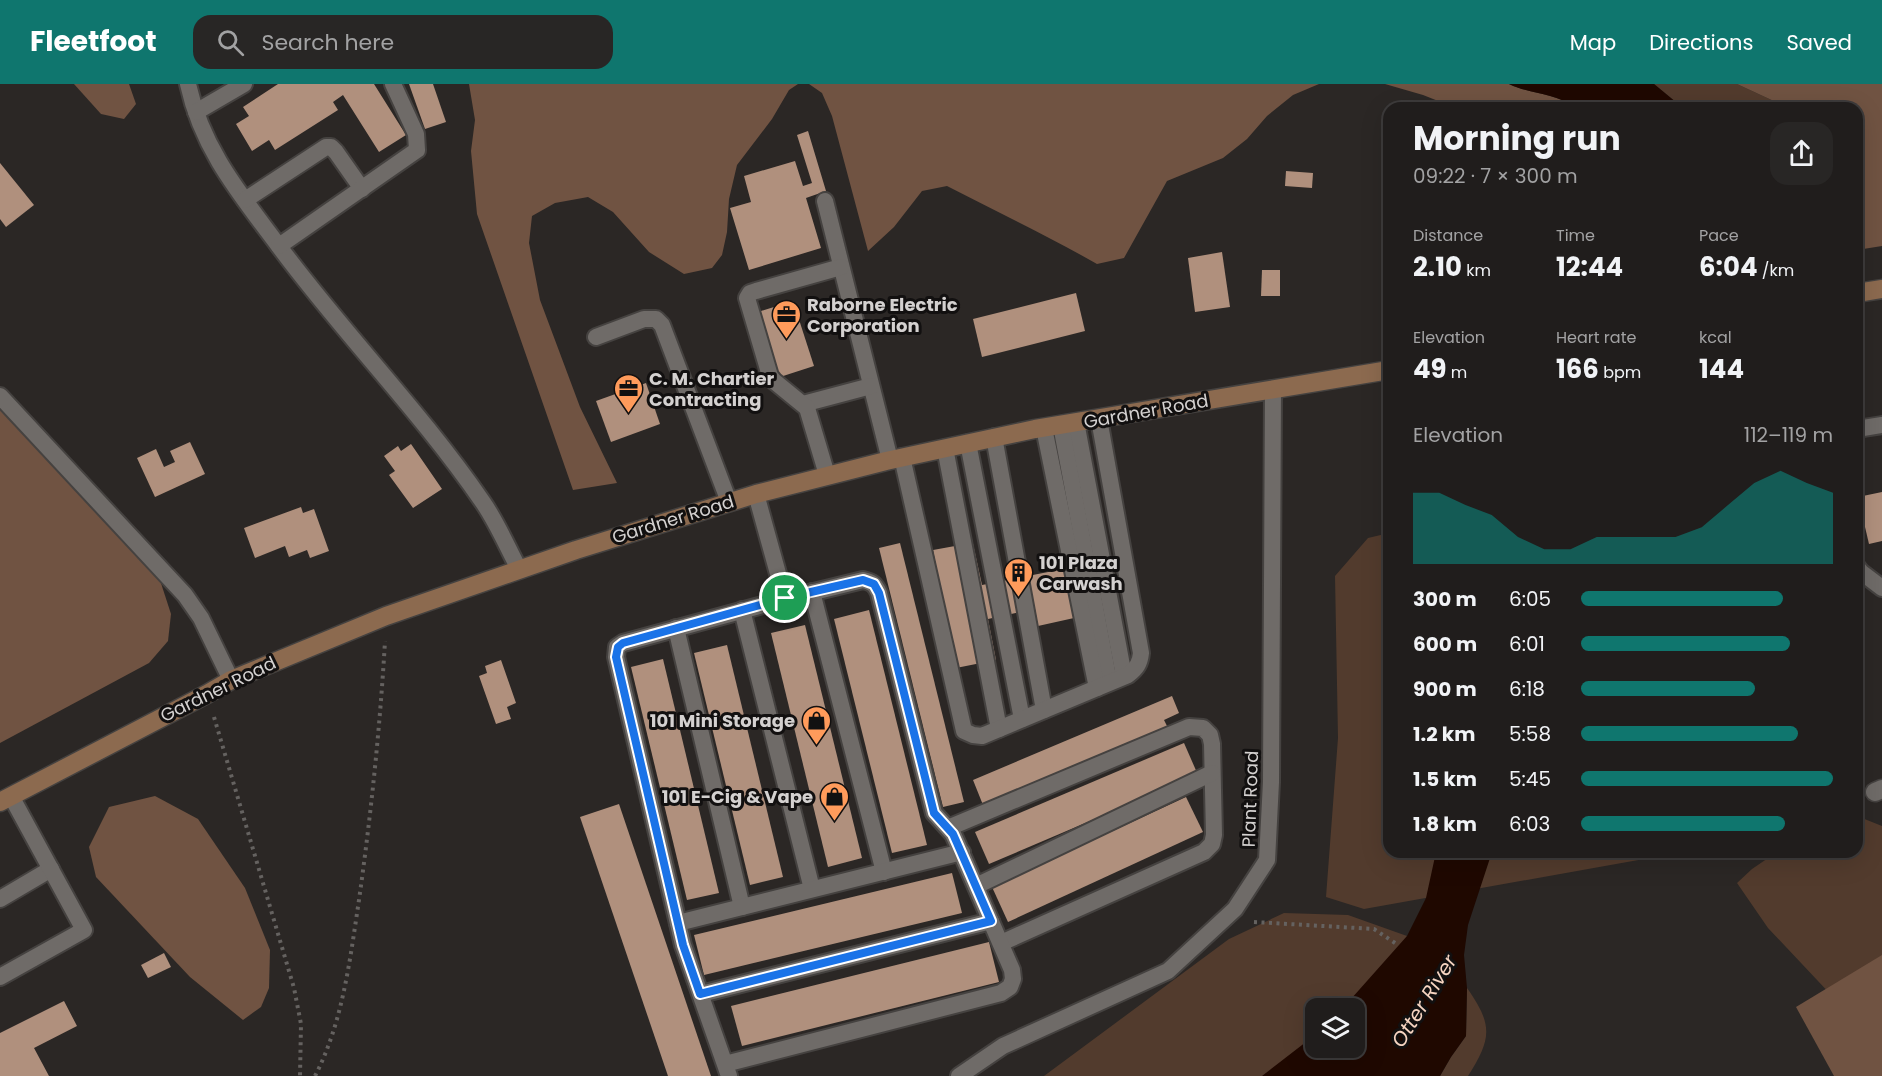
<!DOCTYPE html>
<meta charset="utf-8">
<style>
:root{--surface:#201d1c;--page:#282625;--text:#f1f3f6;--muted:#a2a2a3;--line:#3d3b3b;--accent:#0f766e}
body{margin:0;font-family:Poppins,sans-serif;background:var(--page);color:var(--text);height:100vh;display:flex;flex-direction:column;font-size:22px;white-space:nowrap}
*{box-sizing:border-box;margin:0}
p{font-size:20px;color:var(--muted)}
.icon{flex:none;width:33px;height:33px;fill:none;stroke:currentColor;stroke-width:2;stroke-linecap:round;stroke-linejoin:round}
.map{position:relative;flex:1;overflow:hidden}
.panel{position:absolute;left:1383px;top:18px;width:480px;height:756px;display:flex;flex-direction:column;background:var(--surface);border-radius:18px;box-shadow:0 6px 24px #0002,0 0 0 2px var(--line)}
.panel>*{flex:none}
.tools{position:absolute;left:1305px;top:914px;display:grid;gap:12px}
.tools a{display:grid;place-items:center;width:60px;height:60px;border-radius:12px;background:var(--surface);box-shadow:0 6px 24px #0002,0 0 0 2px var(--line);font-size:30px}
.pin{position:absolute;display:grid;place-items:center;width:51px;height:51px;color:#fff;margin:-26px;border:3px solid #fff;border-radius:50%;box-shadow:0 2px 6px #0007}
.round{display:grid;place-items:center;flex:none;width:63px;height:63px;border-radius:18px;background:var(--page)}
.summary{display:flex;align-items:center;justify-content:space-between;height:102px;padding:0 30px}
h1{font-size:33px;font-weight:700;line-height:45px}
.figures{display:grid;grid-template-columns:repeat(3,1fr);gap:9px;height:102px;padding:6px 30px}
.figures div{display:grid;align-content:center}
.figures b{font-size:26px;font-weight:700}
.figures small{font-size:16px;font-weight:400}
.figures p{font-size:16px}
.chart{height:168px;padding:12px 30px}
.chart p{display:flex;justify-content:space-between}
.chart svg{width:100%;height:108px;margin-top:6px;fill:var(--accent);opacity:.7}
ul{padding:0 30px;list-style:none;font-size:20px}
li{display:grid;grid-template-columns:96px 72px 1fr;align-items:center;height:45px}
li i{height:15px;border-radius:8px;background:var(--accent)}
header{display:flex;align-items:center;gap:36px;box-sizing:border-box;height:84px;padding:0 30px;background:var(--accent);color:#fff}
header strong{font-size:28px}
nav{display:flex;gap:33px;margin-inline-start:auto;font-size:21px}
.search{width:420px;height:54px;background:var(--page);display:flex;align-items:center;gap:15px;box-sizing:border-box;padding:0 21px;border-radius:18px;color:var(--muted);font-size:22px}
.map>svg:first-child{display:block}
</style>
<header>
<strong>Fleetfoot</strong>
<div class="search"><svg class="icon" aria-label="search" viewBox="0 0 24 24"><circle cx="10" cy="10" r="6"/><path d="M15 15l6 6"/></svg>Search here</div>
<nav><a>Map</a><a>Directions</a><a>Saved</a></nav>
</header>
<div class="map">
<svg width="1882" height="992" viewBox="0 0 1882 992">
<rect width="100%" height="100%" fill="#2b2725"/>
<!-- green -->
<g fill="#523b2d" fill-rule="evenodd">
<path d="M 1654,0 L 1737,0 L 1778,19 L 1784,24 L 1683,24 Z"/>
<path d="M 1389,449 L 1389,768 L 1683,768 L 1364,825 L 1326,813 L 1338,654 L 1335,492 L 1368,454 Z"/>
<path d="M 1857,732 L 1882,742 L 1882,965 L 1768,844 L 1737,799 L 1752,785 L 1777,768 L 1857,768 Z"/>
<path d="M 1284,829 L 1348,831 L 1407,852 L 1370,992 L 1044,992 L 1229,855 ZM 1316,924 L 1354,924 L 1354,963 L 1316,963 Z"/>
<path d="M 1467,904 C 1493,941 1492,954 1468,992 L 1440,992 L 1451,973 L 1466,952 Z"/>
</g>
<!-- forest -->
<g fill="#705342">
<path d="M 74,0 L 129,0 L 136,20 L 124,35 L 101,30 Z"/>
<path d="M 469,0 L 798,0 L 789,6 L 772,35 L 737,81 L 729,115 L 727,148 L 722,171 L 712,184 L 684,190 L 649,168 L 613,128 L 588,113 L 555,119 L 532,132 L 529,159 L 540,216 L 580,323 L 617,399 L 573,406 L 477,130 L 471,67 L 475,36 Z"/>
<path d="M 809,0 L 1319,0 L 1293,11 L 1267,32 L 1247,55 L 1223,74 L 1167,97 L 1124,174 L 1097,180 C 1048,152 997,128 947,102 L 922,107 L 894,143 L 868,167 L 832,32 L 822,9 Z"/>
<path d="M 1385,0 L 1509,0 C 1532,11 1554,8 1576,24 L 1456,24 L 1423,11 Z"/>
<path d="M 1737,0 L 1882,0 L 1882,162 L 1857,166 L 1857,24 L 1784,24 L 1778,19 Z"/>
<path d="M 0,325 L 159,493 L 171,530 L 168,557 L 149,579 L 0,659 Z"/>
<path d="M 155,712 L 198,735 L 245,804 L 270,866 L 269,904 L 261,923 L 243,936 L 190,893 L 96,793 L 89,763 L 109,723 Z"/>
<path d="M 1882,871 L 1882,992 L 1834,992 L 1796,923 Z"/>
</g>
<!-- water -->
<g fill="#1f0800">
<path d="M 1509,0 L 1654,0 L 1683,24 L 1576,24 C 1554,8 1532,11 1509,0 Z"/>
<path d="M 1436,768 L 1492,768 L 1468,841 L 1464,871 L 1467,904 L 1466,952 L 1451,973 L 1440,992 L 1262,992 L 1315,951 L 1316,963 L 1354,963 L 1354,924 L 1343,924 L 1407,852 L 1426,814 Z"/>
</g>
<!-- building -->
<g fill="#b0907d">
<path d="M 278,0 L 374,0 L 406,51 L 379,68 L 343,11 L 333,18 L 338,26 L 275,66 L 269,56 L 252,67 L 236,40 L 249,32 L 243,23 Z"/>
<path d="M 409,0 L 433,0 L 446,38 L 425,45 Z"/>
<path d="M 808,47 L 826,107 L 806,114 L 821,164 L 749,186 L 730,124 L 751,118 L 744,92 L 795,77 L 803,102 L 812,99 L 797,51 Z"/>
<path d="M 0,79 L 34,121 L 6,143 L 0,135 Z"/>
<path d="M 1286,87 L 1313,89 L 1312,104 L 1285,102 Z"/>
<path d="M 1222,168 L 1230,223 L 1195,228 L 1188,174 Z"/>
<path d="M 1262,186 L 1280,186 L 1280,212 L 1261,212 Z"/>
<path d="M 1076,209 L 1085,247 L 982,273 L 973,235 Z"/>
<path d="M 793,217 L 814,282 L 780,293 L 758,228 Z"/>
<path d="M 646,299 L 660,340 L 611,358 L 596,317 Z"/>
<path d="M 190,358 L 205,390 L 155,413 L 137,374 L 156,365 L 164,383 L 175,378 L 170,367 Z"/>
<path d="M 411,360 L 442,405 L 413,424 L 389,391 L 395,387 L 384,372 L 398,362 L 401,367 Z"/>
<path d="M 1882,408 L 1882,457 L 1869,460 L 1858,413 Z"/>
<path d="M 301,423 L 303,429 L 314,425 L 329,467 L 310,474 L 307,466 L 289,473 L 285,462 L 255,474 L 244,444 Z"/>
<path d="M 970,446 L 982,501 L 1110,476 L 1116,510 L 1071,518 L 1074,534 L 1038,542 L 1035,525 L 988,535 L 996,576 L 956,584 L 933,466 L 955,462 L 952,449 Z"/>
<path d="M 900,459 L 964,718 L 943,723 L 879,464 Z"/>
<path d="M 869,526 L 927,761 L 892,769 L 834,535 Z"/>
<path d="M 805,541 L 862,774 L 828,783 L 771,549 Z"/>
<path d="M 727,561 L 783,793 L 750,801 L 694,569 Z"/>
<path d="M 663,575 L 719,809 L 687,816 L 631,583 Z"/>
<path d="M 501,576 L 516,619 L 507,623 L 511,635 L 496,640 L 479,592 L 487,589 L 485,582 Z"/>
<path d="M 1172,612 L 1179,629 L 1164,636 L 1168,644 L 983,721 L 973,696 Z"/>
<path d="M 1184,659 L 1198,691 L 989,780 L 975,748 Z"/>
<path d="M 1186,713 L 1203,748 L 1008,838 L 992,803 Z"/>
<path d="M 619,720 L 711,992 L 668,992 L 580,733 Z"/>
<path d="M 952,789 L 962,829 L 704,891 L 694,851 Z"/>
<path d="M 989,858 L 999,898 L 742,962 L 731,922 Z"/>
<path d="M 164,869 L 171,883 L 148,894 L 141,881 Z"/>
<path d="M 64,917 L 77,942 L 34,964 L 49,992 L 0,992 L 0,949 Z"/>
</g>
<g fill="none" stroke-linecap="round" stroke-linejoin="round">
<defs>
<g id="service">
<path d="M 188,0 C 202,65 240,110 278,161 C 343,249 420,327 482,417 C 497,438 507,463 519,485"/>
<path d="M 196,28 L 244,0"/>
<path d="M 245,116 L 326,63 L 331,63 L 336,68 L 362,105"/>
<path d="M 825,117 L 890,376"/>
<path d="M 279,162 L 417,66 L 416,50 L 393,0"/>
<path d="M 596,253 L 644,235 L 656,235 L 662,241 L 729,418"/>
<path d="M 0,312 L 185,511 L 201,534 L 231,596"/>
<path d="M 803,320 L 871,302"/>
<path d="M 1076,338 L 1124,592"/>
<path d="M 1061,341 L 1109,598"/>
<path d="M 1044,344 L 1097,604"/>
<path d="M 1857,345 L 1882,341"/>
<path d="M 994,353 L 1044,626"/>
<path d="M 968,359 L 1022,635"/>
<path d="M 945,364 L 999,645"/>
<path d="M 902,373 L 964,647 L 973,651 L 982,652 L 1128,591 C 1137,584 1140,579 1141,569 L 1099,335"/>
<path d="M 827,391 L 807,324 L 774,297 L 770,292 L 747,214 L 750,209 L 756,207 L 841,183"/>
<path d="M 756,410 L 785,515"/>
<path d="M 1857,483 L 1861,488 L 1882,504"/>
<path d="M 812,508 L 884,788"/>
<path d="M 742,526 L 812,805"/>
<path d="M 676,544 L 742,823"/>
<path d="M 948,744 L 1189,643 L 1203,644 L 1210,651 L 1212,660 L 1214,751 L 1212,760 L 1204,768 L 1001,859"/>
<path d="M 976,802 L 1212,689"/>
<path d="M 0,815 L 51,785"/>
<path d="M 678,839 L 962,768"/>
<path d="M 0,893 L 84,846 L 11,712"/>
<path d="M 701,910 L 991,837"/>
<path d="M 725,980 L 1001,909 L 1010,903 L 1013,895 L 1012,886 L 957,759 L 953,750 L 934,729 L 879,509 C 875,500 872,498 863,496 L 785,515 L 623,559 L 617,563 L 616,573 L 683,861 L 729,992"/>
<path d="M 959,992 L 1003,962 L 1168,887 L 1235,825 L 1267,776 L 1271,698 L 1273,305"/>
</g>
<path id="minor" d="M 1875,708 L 1882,705"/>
<g id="secondary">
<path d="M 1857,209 L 1882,205"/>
<path d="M 0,718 L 207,610 L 231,596 L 386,532 L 576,466 L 756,410 L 886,377 L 1035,345 L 1389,286"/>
</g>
</defs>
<!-- service casing -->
<use href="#service" stroke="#454240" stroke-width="20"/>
<!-- minor casing -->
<use href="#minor" stroke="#454240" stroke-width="21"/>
<!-- secondary casing -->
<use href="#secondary" stroke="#454240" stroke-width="21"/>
<!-- path -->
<g stroke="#656260" stroke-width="4" stroke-dasharray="3 4.5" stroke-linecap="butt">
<path d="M 214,633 L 294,904 L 301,940 L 300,992"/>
<path d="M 1254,838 L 1374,845 L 1398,861"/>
<path d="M 315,992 C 343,938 350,875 359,816 C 371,730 380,644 385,557"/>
</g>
<!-- service -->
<use href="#service" stroke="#6f6b68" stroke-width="16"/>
<!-- minor -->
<use href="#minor" stroke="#6f6b68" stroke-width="18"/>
<!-- secondary -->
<use href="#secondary" stroke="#8c6a4f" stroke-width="18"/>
</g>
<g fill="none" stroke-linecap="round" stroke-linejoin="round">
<defs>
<path id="route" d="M 863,496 L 874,500 L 879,509 L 934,729 L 953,750 L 957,759 L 991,837 L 700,910 L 683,861 L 616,573 L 618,563 L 623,559 L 785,514 Z"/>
</defs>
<!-- route casing -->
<use href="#route" stroke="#fff" stroke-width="12"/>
<!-- route -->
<use href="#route" stroke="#1a73e8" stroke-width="8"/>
</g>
<!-- icons -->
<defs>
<symbol id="office-pin" viewBox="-11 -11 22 30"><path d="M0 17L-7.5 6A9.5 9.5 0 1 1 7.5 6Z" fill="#ff9b5b" stroke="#121010"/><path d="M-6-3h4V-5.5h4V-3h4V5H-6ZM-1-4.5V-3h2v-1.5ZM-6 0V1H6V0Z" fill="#111"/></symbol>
<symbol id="building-pin" viewBox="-11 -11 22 30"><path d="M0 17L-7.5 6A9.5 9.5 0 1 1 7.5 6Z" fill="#ff9b5b" stroke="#121010"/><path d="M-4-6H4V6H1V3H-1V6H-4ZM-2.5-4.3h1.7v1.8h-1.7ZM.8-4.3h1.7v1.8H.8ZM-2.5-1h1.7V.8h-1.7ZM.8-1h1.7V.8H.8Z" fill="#111"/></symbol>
<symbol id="shop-pin" viewBox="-11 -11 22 30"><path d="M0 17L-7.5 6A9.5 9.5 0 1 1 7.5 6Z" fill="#ff9b5b" stroke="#121010"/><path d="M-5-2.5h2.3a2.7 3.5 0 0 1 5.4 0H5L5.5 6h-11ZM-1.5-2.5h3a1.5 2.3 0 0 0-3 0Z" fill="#111"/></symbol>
</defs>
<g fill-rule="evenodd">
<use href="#office-pin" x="770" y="214" width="33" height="45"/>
<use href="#office-pin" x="612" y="288" width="33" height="45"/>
<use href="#building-pin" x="1002" y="472" width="33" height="45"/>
<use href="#shop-pin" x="800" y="620" width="33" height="45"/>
<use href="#shop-pin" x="818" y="696" width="33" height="45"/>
</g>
<g text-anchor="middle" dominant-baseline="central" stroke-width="6" stroke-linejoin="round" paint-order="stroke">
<!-- poi labels -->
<g font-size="18" font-weight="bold" fill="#d4d1d0" stroke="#121010" text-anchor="start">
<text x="807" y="220">Raborne Electric<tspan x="807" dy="21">Corporation</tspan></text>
<text x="649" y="294">C. M. Chartier<tspan x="649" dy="21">Contracting</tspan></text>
<text x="1039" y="478">101 Plaza<tspan x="1039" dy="21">Carwash</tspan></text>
<text x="795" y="636" text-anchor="end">101 Mini Storage</text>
<text x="813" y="712" text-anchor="end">101 E-Cig &amp; Vape</text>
</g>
<!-- street labels -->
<g font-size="18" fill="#d4d1d0" stroke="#121010">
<text transform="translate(1146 327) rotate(-10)">Gardner Road</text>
<text transform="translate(673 435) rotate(-17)">Gardner Road</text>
<text transform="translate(218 605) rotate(-26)">Gardner Road</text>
<text transform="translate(1250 715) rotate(-88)">Plant Road</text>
</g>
<!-- water labels -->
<g font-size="20" font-style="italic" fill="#f7d5c2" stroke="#121010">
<text transform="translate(1424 917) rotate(-58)">Otter River</text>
</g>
</g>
</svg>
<div class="tools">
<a><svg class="icon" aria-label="layers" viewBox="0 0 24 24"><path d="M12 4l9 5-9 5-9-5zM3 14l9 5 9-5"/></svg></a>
</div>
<div class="pin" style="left:785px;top:514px;background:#1e9e55"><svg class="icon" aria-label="arrive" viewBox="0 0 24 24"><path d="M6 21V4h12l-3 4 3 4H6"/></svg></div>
<section class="panel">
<div class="summary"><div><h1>Morning run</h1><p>09:22 · 7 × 300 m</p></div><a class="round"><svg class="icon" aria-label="share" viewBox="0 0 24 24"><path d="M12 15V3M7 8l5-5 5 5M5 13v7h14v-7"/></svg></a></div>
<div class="figures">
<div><p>Distance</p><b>2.10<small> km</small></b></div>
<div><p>Time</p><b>12:44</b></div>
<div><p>Pace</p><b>6:04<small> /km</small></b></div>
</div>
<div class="figures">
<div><p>Elevation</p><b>49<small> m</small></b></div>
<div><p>Heart rate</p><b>166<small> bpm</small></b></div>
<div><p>kcal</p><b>144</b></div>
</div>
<div class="chart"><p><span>Elevation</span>112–119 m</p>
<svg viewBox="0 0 160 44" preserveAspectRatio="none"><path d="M0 44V15L10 15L20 20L30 24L40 33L50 38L60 38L70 33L80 33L90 33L100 33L110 29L120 20L130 11L140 6L150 11L160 15V44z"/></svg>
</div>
<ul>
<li><b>300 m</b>6:05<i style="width:80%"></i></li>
<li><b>600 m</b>6:01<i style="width:83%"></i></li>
<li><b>900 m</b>6:18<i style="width:69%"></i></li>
<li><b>1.2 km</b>5:58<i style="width:86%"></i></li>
<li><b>1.5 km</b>5:45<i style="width:100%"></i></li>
<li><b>1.8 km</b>6:03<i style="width:81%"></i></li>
</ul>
</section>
</div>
